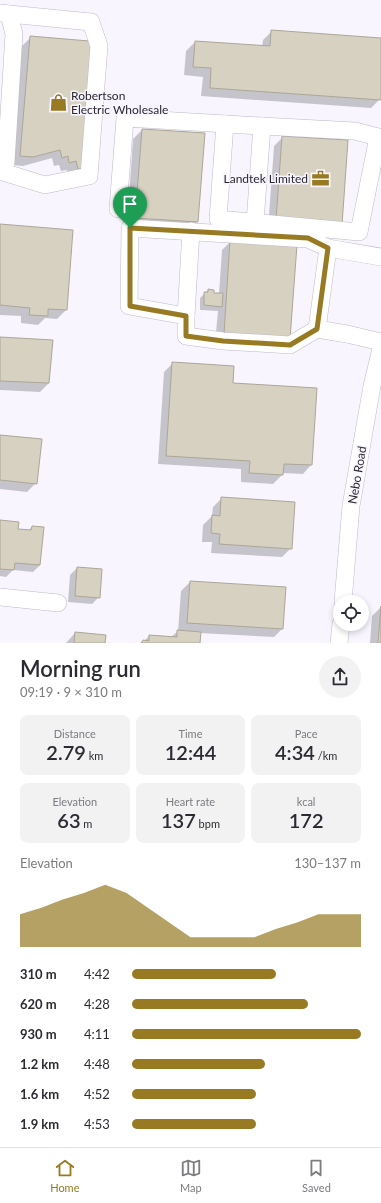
<!DOCTYPE html>
<meta charset="utf-8">
<style>
:root{--surface:#fff;--page:#f2f2f3;--text:#2b2b33;--muted:#7c7c81;--line:#e1e1e2;--accent:#977a22}
body{margin:0;font-family:Lato,sans-serif;background:var(--page);color:var(--text);height:100vh;display:flex;flex-direction:column;font-size:15px;white-space:nowrap}
*{box-sizing:border-box;margin:0}
p{font-size:13px;color:var(--muted)}
.icon{flex:none;width:22px;height:22px;fill:none;stroke:currentColor;stroke-width:2;stroke-linecap:round;stroke-linejoin:round}
.map{position:relative;height:643px;overflow:hidden}
.details{display:flex;flex-direction:column;background:var(--surface);flex:1}
.details>*{flex:none}
.tools{position:absolute;left:333px;top:595px;display:grid;gap:8px}
.tools a{display:grid;place-items:center;width:36px;height:36px;border-radius:50%;background:var(--surface);box-shadow:0 2px 6px #0003;font-size:20px}
.pin{position:absolute;display:grid;place-items:center;width:34px;height:34px;color:#fff;margin:-41px -17px;border-radius:50% 50% 50% 0;rotate:-45deg;box-shadow:0 0 4px #0007}
.pin .icon{rotate:45deg}
.round{display:grid;place-items:center;flex:none;width:42px;height:42px;border-radius:21px;background:var(--page)}
.head{display:flex;align-items:center;justify-content:space-between;height:68px;padding:0 20px}
h1{font-size:22px;font-weight:600;line-height:30px}
.figures{display:grid;grid-template-columns:repeat(3,1fr);gap:6px;height:68px;padding:4px 20px}
.figures div{display:grid;align-content:center;border-radius:8px;background:var(--page);text-align:center}
.figures b{font-size:20px;font-weight:600}
.figures small{font-size:11px;font-weight:400}
.figures p{font-size:11px}
.chart{height:112px;padding:8px 20px}
.chart p{display:flex;justify-content:space-between}
.chart svg{width:100%;height:72px;margin-top:4px;fill:var(--accent);opacity:.7}
ul{padding:0 20px;list-style:none;font-size:13px}
li{display:grid;grid-template-columns:64px 48px 1fr;align-items:center;height:30px}
li i{height:10px;border-radius:5px;background:var(--accent)}
.tabs{display:flex;justify-content:space-around;align-items:center;height:56px;border-top:1px solid var(--line);background:var(--surface);font-size:11px;color:var(--muted)}
.tabs a{display:grid;justify-items:center;gap:2px}
.tabs .current{color:var(--accent)}
.map>svg:first-child{display:block}
</style>
<div class="map">
<svg width="381" height="643" viewBox="0 0 381 643">
<rect width="100%" height="100%" fill="#f8f5fe"/>
<!-- shadow -->
<g fill="#0003">
<path d="M 272,31 L 381,39 L 380,99 L 371,108 L 201,96 L 203,77 L 184,75 L 186,51 L 195,42 L 262,47 L 263,40 Z"/>
<path d="M 31,37 L 86,169 L 69,177 L 67,170 L 61,171 L 59,165 L 54,166 L 52,158 L 23,166 L 12,165 L 22,46 Z"/>
<path d="M 142,130 L 197,222 L 188,231 L 127,226 L 133,139 Z"/>
<path d="M 283,137 L 347,141 L 268,229 L 274,146 Z"/>
<path d="M 0,225 L 66,310 L 57,319 L 45,318 L 38,325 L 21,323 L 21,316 L 0,315 Z"/>
<path d="M 231,241 L 289,339 L 215,343 L 218,311 L 200,310 L 200,298 L 208,290 L 213,294 L 219,294 L 222,250 Z"/>
<path d="M 0,338 L 52,341 L 49,383 L 40,392 L 0,390 Z"/>
<path d="M 173,363 L 232,384 L 311,465 L 303,474 L 282,473 L 282,475 L 273,484 L 241,482 L 241,469 L 158,464 L 164,372 Z"/>
<path d="M 0,436 L 36,483 L 27,492 L 0,489 Z"/>
<path d="M 222,498 L 291,548 L 282,557 L 211,553 L 212,542 L 202,542 L 203,525 L 212,516 L 213,507 Z"/>
<path d="M 0,522 L 17,530 L 28,531 L 32,527 L 40,565 L 33,572 L 13,570 L 6,577 L 0,576 Z"/>
<path d="M 77,568 L 99,597 L 92,604 L 68,602 L 70,575 Z"/>
<path d="M 190,582 L 283,628 L 274,637 L 199,633 L 199,643 L 142,643 L 149,636 L 171,637 L 178,631 L 181,591 Z"/>
<path d="M 381,607 L 381,643 L 370,643 L 372,616 Z"/>
<path d="M 75,633 L 104,643 L 66,643 Z"/>
</g>
<!-- building -->
<g fill="#d7d1c2" stroke="#aca698">
<path d="M 271,30 L 381,38 L 381,100 L 210,88 L 211,68 L 193,67 L 195,41 L 270,46 Z"/>
<path d="M 30,36 L 89,41 L 94,53 L 87,169 L 78,169 L 76,161 L 69,163 L 68,156 L 62,158 L 60,150 L 33,157 L 20,156 Z"/>
<path d="M 142,129 L 205,133 L 198,222 L 135,218 Z"/>
<path d="M 282,136 L 348,140 L 342,225 L 276,220 Z"/>
<path d="M 0,224 L 73,230 L 67,310 L 48,309 L 48,316 L 29,315 L 30,308 L 0,305 Z"/>
<path d="M 230,240 L 297,245 L 290,339 L 224,334 Z"/>
<path d="M 208,289 L 214,290 L 214,293 L 223,293 L 222,307 L 204,305 L 204,292 L 208,292 Z"/>
<path d="M 0,337 L 53,340 L 49,383 L 0,381 Z"/>
<path d="M 172,362 L 234,366 L 233,383 L 317,388 L 312,465 L 284,464 L 283,475 L 249,473 L 250,461 L 166,456 Z"/>
<path d="M 0,435 L 42,439 L 37,484 L 0,480 Z"/>
<path d="M 221,497 L 295,502 L 292,549 L 219,544 L 220,534 L 211,533 L 212,515 L 220,516 Z"/>
<path d="M 0,520 L 19,522 L 18,529 L 31,530 L 32,526 L 44,527 L 40,565 L 15,563 L 14,570 L 0,569 Z"/>
<path d="M 77,567 L 102,569 L 100,598 L 75,596 Z"/>
<path d="M 190,581 L 286,587 L 283,629 L 187,623 Z"/>
<path d="M 381,606 L 381,643 L 378,643 Z"/>
<path d="M 177,630 L 201,632 L 200,643 L 141,643 L 143,640 L 149,641 L 149,635 L 177,637 Z"/>
<path d="M 75,632 L 106,635 L 105,643 L 74,643 Z"/>
</g>
<g fill="none" stroke-linecap="round" stroke-linejoin="round">
<defs>
<g id="minor">
<path d="M 0,13 L 9,14 L 14,34 L 6,162 L 0,165"/>
<path d="M 225,124 L 218,219 L 359,232 L 378,137 L 381,138"/>
<path d="M 0,171 L 45,185 L 89,176 L 99,46 L 91,22 L 9,14"/>
<path d="M 118,209 L 125,118 L 262,126"/>
<path d="M 255,223 L 262,126 L 355,131 L 378,137"/>
<path d="M 381,257 L 328,248 L 317,329 L 347,334 L 381,342"/>
<path d="M 186,316 L 191,231"/>
<path d="M 317,329 L 290,345 L 223,341 L 186,336 L 186,316 L 129,306 L 130,228 L 308,239 L 328,248"/>
<path d="M 0,597 L 58,603"/>
<path d="M 343,602 L 351,506 L 372,386 L 381,349"/>
<path d="M 339,643 L 341,624"/>
</g>
</defs>
<!-- minor casing -->
<use href="#minor" stroke="#bfb9c8" stroke-width="18"/>
<!-- minor -->
<use href="#minor" stroke="#fff" stroke-width="17"/>
</g>
<g fill="none" stroke-linecap="round" stroke-linejoin="round">
<defs>
<path id="route" d="M 130,228 L 308,238 L 328,248 L 317,329 L 290,345 L 223,341 L 186,336 L 186,316 L 130,306 Z"/>
</defs>
<!-- route casing -->
<use href="#route" stroke="#fff" stroke-width="8"/>
<!-- route -->
<use href="#route" stroke="#977a22" stroke-width="5"/>
</g>
<!-- icons -->
<defs>
<symbol id="shop-bare" viewBox="-9 -9 18 18"><path d="M-5-2.5h2.3a2.7 3.5 0 0 1 5.4 0H5L5.5 6h-11ZM-1.5-2.5h3a1.5 2.3 0 0 0-3 0Z" fill="#977a22" stroke="#f8f5fe" stroke-width="2.5" paint-order="stroke"/></symbol>
<symbol id="office-bare" viewBox="-9 -9 18 18"><path d="M-6-3h4V-5.5h4V-3h4V5H-6ZM-1-4.5V-3h2v-1.5ZM-6 0V1H6V0Z" fill="#977a22" stroke="#f8f5fe" stroke-width="2.5" paint-order="stroke"/></symbol>
</defs>
<g fill-rule="evenodd">
<use href="#shop-bare" x="46" y="90" width="25" height="25"/>
<use href="#office-bare" x="308" y="166" width="25" height="25"/>
</g>
<g text-anchor="middle" dominant-baseline="central" stroke-width="3" stroke-linejoin="round" paint-order="stroke">
<!-- poi labels -->
<g font-size="12" fill="#2a282e" stroke="#f8f5fe" text-anchor="start">
<text x="71" y="95">Robertson<tspan x="71" dy="14">Electric Wholesale</tspan></text>
<text x="308" y="178" text-anchor="end">Landtek Limited</text>
</g>
<!-- street labels -->
<g font-size="12" fill="#2a282e" stroke="#f8f5fe">
<text transform="translate(357 475) rotate(-80)">Nebo Road</text>
</g>
</g>
</svg>
<div class="tools">
<a><svg class="icon" aria-label="locate" viewBox="0 0 24 24"><circle cx="12" cy="12" r="6"/><path d="M12 2v4M12 18v4M2 12h4M18 12h4"/></svg></a>
</div>
<div class="pin" style="left:130px;top:228px;background:#1e9e55"><svg class="icon" aria-label="arrive" viewBox="0 0 24 24"><path d="M6 21V4h12l-3 4 3 4H6"/></svg></div>
</div>
<section class="details">
<div class="head"><div><h1>Morning run</h1><p>09:19 · 9 × 310 m</p></div><a class="round"><svg class="icon" aria-label="share" viewBox="0 0 24 24"><path d="M12 15V3M7 8l5-5 5 5M5 13v7h14v-7"/></svg></a></div>
<div class="figures">
<div><p>Distance</p><b>2.79<small> km</small></b></div>
<div><p>Time</p><b>12:44</b></div>
<div><p>Pace</p><b>4:34<small> /km</small></b></div>
</div>
<div class="figures">
<div><p>Elevation</p><b>63<small> m</small></b></div>
<div><p>Heart rate</p><b>137<small> bpm</small></b></div>
<div><p>kcal</p><b>172</b></div>
</div>
<div class="chart"><p><span>Elevation</span>130–137 m</p>
<svg viewBox="0 0 160 44" preserveAspectRatio="none"><path d="M0 44V24L10 20L20 15L30 11L40 6L50 11L60 20L70 29L80 38L90 38L100 38L110 38L120 33L130 29L140 24L150 24L160 24V44z"/></svg>
</div>
<ul>
<li><b>310 m</b>4:42<i style="width:63%"></i></li>
<li><b>620 m</b>4:28<i style="width:77%"></i></li>
<li><b>930 m</b>4:11<i style="width:100%"></i></li>
<li><b>1.2 km</b>4:48<i style="width:58%"></i></li>
<li><b>1.6 km</b>4:52<i style="width:54%"></i></li>
<li><b>1.9 km</b>4:53<i style="width:54%"></i></li>
</ul>
</section>
<nav class="tabs">
<a class="current"><svg class="icon" aria-label="home" viewBox="0 0 24 24"><path d="M3 11l9-7 9 7M6 9v11h12V9"/></svg>Home</a>
<a><svg class="icon" aria-label="map" viewBox="0 0 24 24"><path d="M3 6l6-2 6 2 6-2v14l-6 2-6-2-6 2zM9 4v14M15 6v14"/></svg>Map</a>
<a><svg class="icon" aria-label="saved" viewBox="0 0 24 24"><path d="M7 4h10v16l-5-4-5 4z"/></svg>Saved</a>
</nav>
